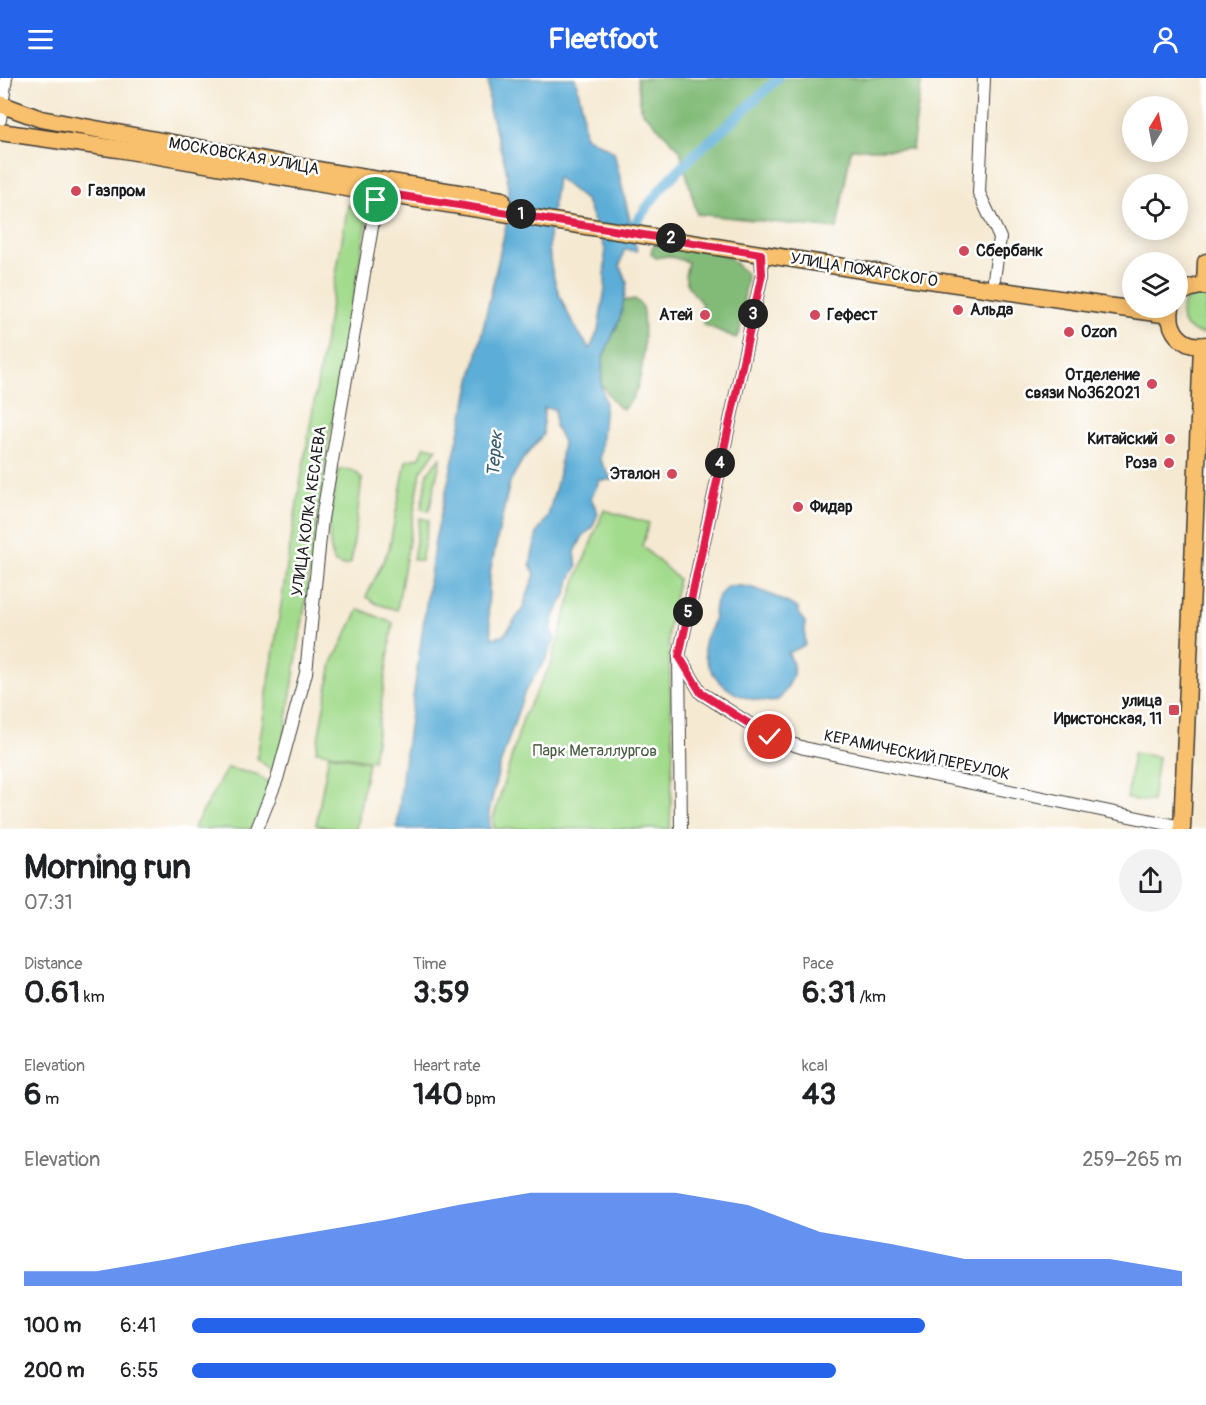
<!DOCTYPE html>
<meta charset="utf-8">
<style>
:root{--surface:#fff;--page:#f2f2f2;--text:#202124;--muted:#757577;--accent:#2563eb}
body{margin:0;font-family:Pangolin,sans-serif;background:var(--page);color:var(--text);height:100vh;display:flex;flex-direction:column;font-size:22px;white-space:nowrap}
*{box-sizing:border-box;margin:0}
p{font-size:20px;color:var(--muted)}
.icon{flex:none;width:33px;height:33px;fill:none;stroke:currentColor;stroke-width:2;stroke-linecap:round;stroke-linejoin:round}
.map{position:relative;height:751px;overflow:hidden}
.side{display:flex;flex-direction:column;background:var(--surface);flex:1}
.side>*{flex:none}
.needle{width:39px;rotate:10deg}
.fabs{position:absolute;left:1122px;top:18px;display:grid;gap:12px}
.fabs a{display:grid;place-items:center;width:66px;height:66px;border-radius:50%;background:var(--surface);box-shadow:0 3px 15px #0003;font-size:30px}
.pin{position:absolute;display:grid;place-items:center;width:51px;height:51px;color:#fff;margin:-26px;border:3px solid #fff;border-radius:50%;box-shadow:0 2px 6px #0007}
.km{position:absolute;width:30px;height:30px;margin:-15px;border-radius:50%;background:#222;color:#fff;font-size:16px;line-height:30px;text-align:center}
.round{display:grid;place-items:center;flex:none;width:63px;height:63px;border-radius:32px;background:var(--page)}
.overview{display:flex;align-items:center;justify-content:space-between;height:102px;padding:0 24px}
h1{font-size:33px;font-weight:800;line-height:45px}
.stats{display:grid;grid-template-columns:repeat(3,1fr);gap:9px;height:102px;padding:6px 24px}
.stats div{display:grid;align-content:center}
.stats b{font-size:30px;font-weight:800}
.stats small{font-size:16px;font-weight:400}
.stats p{font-size:16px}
.chart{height:168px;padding:12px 24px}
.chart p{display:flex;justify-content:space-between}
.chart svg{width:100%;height:108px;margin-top:6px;fill:var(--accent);opacity:.7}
ul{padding:0 24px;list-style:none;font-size:20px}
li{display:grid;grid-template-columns:96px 72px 1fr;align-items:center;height:45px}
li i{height:15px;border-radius:8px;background:var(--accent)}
header{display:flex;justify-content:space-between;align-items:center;height:78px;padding:0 24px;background:var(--accent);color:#fff;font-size:27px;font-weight:800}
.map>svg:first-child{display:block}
</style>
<header><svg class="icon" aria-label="menu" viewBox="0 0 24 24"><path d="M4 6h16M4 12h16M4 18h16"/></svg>Fleetfoot<svg class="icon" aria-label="person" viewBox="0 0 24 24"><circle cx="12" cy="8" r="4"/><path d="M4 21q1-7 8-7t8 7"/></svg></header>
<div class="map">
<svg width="1206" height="751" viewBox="0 0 1206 751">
<rect width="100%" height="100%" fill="#fff"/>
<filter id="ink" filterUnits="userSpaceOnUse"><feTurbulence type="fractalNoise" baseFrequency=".0167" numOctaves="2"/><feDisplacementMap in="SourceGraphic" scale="12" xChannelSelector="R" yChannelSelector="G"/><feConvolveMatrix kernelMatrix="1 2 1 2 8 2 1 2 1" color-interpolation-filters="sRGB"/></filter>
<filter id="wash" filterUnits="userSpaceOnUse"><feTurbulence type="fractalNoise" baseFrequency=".008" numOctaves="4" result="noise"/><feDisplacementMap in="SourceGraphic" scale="24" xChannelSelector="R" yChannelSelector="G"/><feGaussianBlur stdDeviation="1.35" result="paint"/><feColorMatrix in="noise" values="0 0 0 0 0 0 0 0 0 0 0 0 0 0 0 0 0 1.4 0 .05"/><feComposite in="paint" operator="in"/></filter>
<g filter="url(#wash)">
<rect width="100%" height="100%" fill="#f5e9d2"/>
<!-- green -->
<g fill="#a3db8d" stroke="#607c54" stroke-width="1.5">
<path d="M 348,127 L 369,131 L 329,363 L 310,496 L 278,698 L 257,680 L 299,412 Z"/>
<path d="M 1195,216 L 1206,216 L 1205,256 C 1179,255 1172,228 1195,216 Z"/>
<path d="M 425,368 L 437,371 L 421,393 L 397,532 L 377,526 L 366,519 L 389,471 L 406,383 L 420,379 Z"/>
<path d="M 441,379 L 429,433 L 421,431 L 428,394 Z"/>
<path d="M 341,391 C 352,391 356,393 362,401 L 351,485 L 344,488 L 335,485 C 323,457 333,423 338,394 Z"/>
<path d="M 604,432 L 649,445 L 642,468 L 678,501 L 668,553 L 673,669 L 670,751 L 494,751 L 493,741 L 524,637 L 551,586 L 576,502 Z"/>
<path d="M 420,440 L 429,442 L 421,483 L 413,481 Z"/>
<path d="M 359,531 L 393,545 L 373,683 L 316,673 L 332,585 Z"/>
<path d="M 1133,675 L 1158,679 L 1152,724 L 1127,721 Z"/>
<path d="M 329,676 L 368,684 L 356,751 L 335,751 L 316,747 Z"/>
<path d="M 227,690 L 256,696 L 273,707 L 255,751 L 193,751 Z"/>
</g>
<!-- forest -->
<g fill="#82bb78" stroke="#4f6c4a" stroke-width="1.5">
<path d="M 637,0 L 922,0 L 912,71 L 851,71 L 837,151 L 697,136 L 680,72 L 641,32 Z"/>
<path d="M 657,166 L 714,174 L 728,179 L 747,196 L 740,254 L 736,260 L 703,246 L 702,226 L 688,208 L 685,198 L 688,184 L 668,178 L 656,180 L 651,176 L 652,170 Z"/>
<path d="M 635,221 L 643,229 C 644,257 648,312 623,331 L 616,327 L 601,306 L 603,279 L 620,241 L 623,223 Z"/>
</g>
<!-- water -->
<g fill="#5cadd7" stroke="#3c647a" stroke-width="1.5" fill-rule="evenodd">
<path d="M 488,0 L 575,0 L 581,24 L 585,58 L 614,74 L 637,173 L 624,172 L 620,188 L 627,205 L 620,241 L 603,279 L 601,306 L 605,324 L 600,382 L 612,402 L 600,402 L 591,420 L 598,435 L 592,450 L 583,458 L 575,474 L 577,488 L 570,501 L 567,515 L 556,534 L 551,551 L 555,561 L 546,581 L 525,613 L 499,690 L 489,734 L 490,751 L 397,751 L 403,692 L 435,462 L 506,148 L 508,111 L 506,89 L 489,31 ZM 557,99 L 586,123 L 605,171 L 605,211 L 598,252 L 590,271 C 569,243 550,205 549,169 C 548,146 555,122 557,99 ZM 544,330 L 555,331 L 555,348 L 563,364 L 558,401 L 548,438 L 537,455 L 530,487 L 535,496 L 522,532 L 504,557 L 492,560 L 488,532 L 490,494 L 500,448 L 510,404 L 523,381 L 543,357 Z"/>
<path d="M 727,508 C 752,505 776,519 798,530 L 800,538 L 805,544 L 805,567 L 788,575 C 797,590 794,599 785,613 C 783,617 781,621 776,623 C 771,625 763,623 758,622 C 729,619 705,596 704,567 C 704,558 710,554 712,546 C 715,539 714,530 716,523 C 718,518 724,513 727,508 Z"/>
</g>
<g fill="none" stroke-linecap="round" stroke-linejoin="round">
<!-- canal -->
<path stroke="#5cadd7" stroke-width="10" d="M 628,157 C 638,142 648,126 660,112 C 695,71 740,39 778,0"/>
</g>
</g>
<g filter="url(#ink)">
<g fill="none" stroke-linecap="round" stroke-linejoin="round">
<defs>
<g id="minor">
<path d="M 984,0 L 979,115 L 1000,160 L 994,201"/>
<path d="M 0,42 L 6,0"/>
<path d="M 761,175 L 762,196 L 679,578 L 701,615 L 770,659 L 804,670 L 1182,749"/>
<path d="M 679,578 L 681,751"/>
<path d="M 257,751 L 277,701 L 306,595 L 322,441 L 378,114"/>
</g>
<g id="major">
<path d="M 0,26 L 41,41 L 330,94 L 502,122"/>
<path d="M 0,54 L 118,71 L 346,110 L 881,195 L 1169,237"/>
<path d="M 1205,208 L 1206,184"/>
<path d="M 1178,218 C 1186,210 1195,208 1206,208"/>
<path d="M 1171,230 C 1167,252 1182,271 1206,267"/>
<path d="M 1182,751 L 1202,268"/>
</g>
</defs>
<!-- minor casing -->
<use href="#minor" stroke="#3d3b37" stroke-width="14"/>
<!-- major casing -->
<use href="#major" stroke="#3d3b37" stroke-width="19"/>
<!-- minor -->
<use href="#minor" stroke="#fff" stroke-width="12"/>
<!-- major -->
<use href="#major" stroke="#f8bf6c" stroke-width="16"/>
</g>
</g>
<g fill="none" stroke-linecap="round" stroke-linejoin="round" filter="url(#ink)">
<defs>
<path id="route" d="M 376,122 L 378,114 L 761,176 L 762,196 L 679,578 L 701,615 L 770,659"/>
</defs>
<!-- route casing -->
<use href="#route" stroke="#fff" stroke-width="12"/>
<!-- route -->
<use href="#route" stroke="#e11d48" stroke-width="8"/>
</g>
<!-- markers -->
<g fill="#d1495b" stroke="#fff" stroke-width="2">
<circle cx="76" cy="113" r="6"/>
<circle cx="964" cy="173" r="6"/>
<circle cx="958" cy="232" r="6"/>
<circle cx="705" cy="237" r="6"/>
<circle cx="815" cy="237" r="6"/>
<circle cx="1069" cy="254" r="6"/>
<circle cx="1152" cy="306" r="6"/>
<circle cx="1170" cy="361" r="6"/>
<circle cx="1169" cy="385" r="6"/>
<circle cx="672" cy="396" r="6"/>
<circle cx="798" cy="429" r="6"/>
<rect x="1168" y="626" width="12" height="12" rx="3"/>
</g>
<g text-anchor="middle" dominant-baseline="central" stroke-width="5" stroke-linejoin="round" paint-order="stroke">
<!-- street labels -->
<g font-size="16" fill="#1c1c1c" stroke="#fff">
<text transform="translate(244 78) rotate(10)">МОСКОВСКАЯ УЛИЦА</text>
<text transform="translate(864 192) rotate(9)">УЛИЦА ПОЖАРСКОГО</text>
<text transform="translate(309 433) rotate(-82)">УЛИЦА КОЛКА КЕСАЕВА</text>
<text transform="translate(917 677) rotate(12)">КЕРАМИЧЕСКИЙ ПЕРЕУЛОК</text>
</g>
<!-- poi labels -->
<g font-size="16" font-weight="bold" fill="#1c1c1c" stroke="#fff" text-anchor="start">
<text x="88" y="113">Газпром</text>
<text x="976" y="173">Сбербанк</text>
<text x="970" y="232">Альда</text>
<text x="693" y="237" text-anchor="end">Атей</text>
<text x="827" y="237">Гефест</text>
<text x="1081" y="254">Ozon</text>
<text x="1140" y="297" text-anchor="end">Отделение<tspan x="1140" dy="18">связи №362021</tspan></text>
<text x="1158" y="361" text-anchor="end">Китайский</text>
<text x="1157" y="385" text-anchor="end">Роза</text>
<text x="660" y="396" text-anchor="end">Эталон</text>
<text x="810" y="429">Фидар</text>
<text x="1162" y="623" text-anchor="end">улица<tspan x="1162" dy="18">Иристонская, 11</tspan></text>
</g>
<!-- park labels -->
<g font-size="16" fill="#4b5f44" stroke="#fff">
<text x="595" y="673">Парк Металлургов</text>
</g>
<!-- water labels -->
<g font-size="18" font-style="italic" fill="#395d70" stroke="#fff">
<text transform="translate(495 376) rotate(-86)">Терек</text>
</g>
</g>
</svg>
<div class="fabs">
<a><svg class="needle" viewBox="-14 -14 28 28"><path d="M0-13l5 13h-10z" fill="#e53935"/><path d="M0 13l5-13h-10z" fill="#757577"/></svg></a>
<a><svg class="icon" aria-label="locate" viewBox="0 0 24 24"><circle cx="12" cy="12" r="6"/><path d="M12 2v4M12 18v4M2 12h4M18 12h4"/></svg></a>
<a><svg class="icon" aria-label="layers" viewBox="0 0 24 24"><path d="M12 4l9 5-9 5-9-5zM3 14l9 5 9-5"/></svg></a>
</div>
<div class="pin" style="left:376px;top:122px;background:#1e9e55"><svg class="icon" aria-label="arrive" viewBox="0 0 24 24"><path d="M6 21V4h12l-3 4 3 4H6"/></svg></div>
<div class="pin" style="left:770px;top:659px;background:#d93025"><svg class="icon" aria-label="check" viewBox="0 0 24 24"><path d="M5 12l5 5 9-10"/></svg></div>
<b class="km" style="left:521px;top:136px">1</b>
<b class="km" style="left:671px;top:160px">2</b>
<b class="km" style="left:753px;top:236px">3</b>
<b class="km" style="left:720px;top:385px">4</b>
<b class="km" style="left:688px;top:534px">5</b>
</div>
<section class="side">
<div class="overview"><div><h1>Morning run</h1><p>07:31</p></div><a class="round"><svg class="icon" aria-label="share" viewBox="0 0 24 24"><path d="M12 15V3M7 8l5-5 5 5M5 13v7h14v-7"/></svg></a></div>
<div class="stats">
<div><p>Distance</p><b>0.61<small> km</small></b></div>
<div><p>Time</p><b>3:59</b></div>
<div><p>Pace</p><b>6:31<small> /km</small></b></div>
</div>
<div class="stats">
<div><p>Elevation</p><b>6<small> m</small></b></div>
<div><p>Heart rate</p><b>140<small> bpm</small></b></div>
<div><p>kcal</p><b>43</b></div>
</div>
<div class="chart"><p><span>Elevation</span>259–265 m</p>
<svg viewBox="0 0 160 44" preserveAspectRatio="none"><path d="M0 44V38L10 38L20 33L30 27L40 22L50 17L60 11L70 6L80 6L90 6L100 11L110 22L120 27L130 33L140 33L150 33L160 38V44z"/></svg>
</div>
<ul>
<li><b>100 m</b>6:41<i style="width:74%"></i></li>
<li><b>200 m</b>6:55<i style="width:65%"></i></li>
</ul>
</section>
